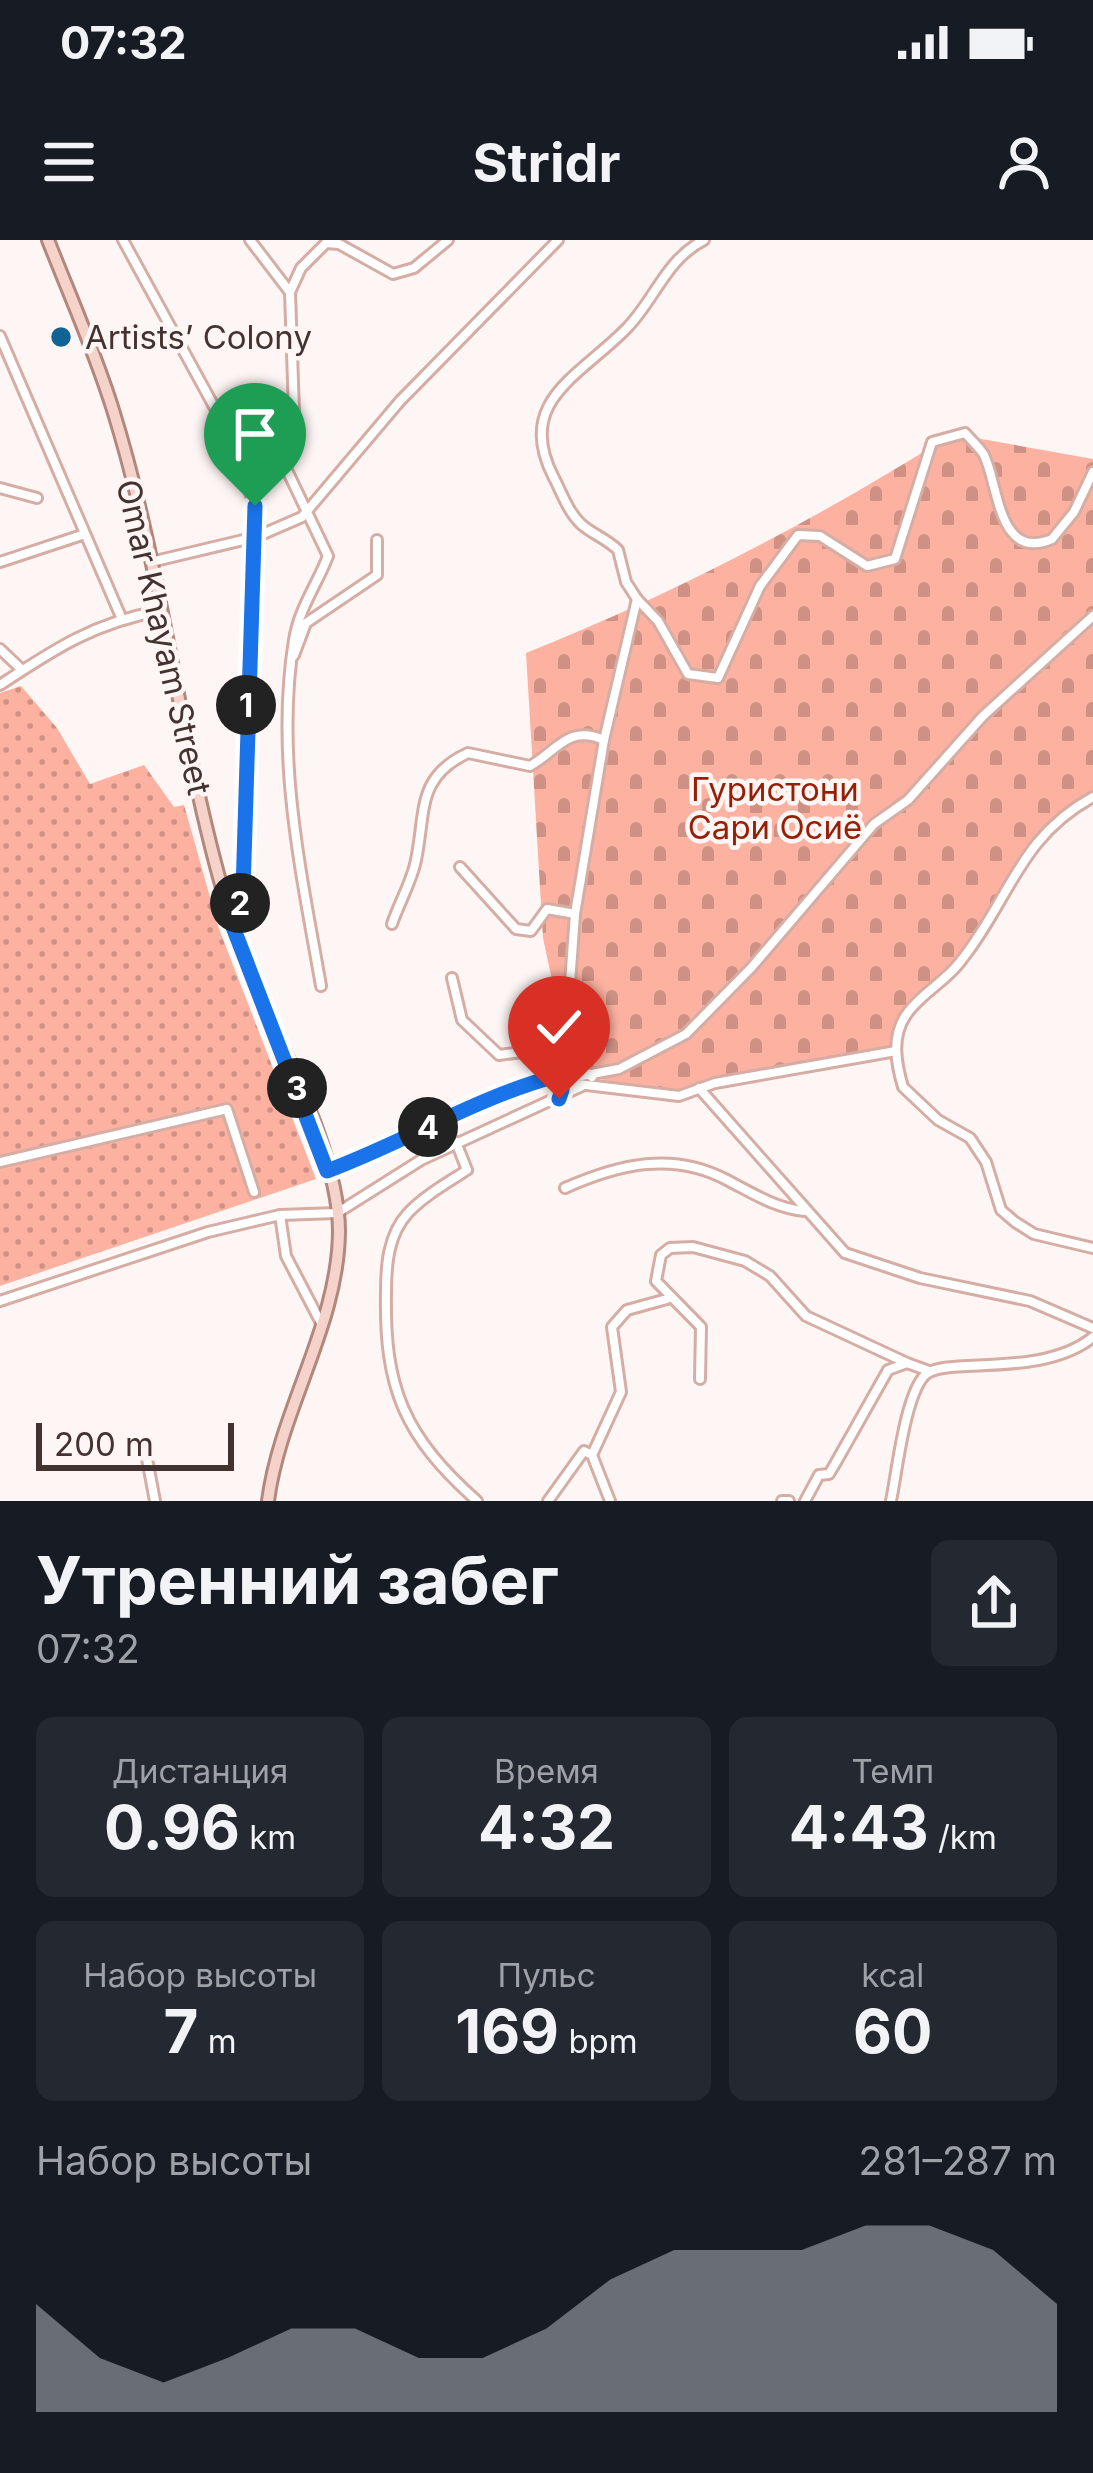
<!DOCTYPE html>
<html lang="ru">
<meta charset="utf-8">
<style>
:root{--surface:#171b24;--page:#242831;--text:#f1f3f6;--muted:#9ea1a6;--accent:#8c9099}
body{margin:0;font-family:Inter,sans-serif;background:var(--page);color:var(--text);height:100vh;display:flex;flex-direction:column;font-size:45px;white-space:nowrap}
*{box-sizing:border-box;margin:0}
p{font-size:39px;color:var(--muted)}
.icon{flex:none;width:66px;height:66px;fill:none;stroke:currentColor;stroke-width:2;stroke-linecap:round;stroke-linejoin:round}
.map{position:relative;height:1261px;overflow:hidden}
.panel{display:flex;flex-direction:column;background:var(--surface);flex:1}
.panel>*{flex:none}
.scale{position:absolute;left:36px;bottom:30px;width:198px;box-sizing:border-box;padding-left:12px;border:6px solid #43322f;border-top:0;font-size:33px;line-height:42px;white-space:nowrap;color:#43322f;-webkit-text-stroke:9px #fef6f4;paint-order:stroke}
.pin{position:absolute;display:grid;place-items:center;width:102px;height:102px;color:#fff;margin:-123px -51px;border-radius:50% 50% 50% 0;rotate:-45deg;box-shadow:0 0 12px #0007}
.pin .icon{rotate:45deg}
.km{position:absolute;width:60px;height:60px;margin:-30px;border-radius:50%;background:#222;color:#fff;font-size:33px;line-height:60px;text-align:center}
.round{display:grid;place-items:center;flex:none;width:126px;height:126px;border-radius:18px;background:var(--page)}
.overview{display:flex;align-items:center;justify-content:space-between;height:204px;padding:0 36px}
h1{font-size:66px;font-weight:700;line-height:90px}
.stats{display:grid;grid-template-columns:repeat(3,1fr);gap:18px;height:204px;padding:12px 36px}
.stats div{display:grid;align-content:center;border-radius:18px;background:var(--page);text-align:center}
.stats b{font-size:60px;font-weight:700}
.stats small{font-size:33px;font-weight:400}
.stats p{font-size:33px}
.chart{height:336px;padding:24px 36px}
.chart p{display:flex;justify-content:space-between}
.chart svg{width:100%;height:216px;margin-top:12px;fill:var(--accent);opacity:.7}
.status{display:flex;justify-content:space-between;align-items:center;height:84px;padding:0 60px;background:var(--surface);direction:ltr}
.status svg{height:33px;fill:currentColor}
header{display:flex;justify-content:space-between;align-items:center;height:156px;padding:0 36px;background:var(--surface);font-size:54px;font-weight:700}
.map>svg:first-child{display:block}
</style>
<div class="status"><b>07:32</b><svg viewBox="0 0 49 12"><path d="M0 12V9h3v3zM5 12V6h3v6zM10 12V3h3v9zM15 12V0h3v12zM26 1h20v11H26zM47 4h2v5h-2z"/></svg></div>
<header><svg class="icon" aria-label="menu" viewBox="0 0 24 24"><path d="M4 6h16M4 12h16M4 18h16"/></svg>Stridr<svg class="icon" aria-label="person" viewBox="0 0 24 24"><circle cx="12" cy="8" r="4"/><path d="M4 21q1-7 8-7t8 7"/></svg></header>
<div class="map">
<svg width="1093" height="1261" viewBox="0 0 1093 1261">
<defs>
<pattern id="grass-dots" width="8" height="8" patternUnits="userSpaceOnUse" patternTransform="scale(3)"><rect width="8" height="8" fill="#fdb2a1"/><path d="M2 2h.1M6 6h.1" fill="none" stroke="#ce9184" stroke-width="1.8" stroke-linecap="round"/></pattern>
<pattern id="cemetery-stones" width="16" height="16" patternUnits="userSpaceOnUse" patternTransform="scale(3)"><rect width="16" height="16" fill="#fdb2a1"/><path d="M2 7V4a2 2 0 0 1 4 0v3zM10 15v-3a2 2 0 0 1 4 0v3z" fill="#ce9184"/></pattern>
</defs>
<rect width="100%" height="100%" fill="#fef6f4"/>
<!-- grass -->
<path fill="url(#grass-dots)" d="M 21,446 L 57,488 L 90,544 L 144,525 L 174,567 L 184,565 L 219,689 L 316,939 L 0,1046 L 0,453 Z"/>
<!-- cemetery -->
<path fill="url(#cemetery-stones)" d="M 953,194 L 1093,219 L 1093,557 L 1057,577 L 957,727 L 905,775 L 896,811 L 715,843 L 674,857 L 592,837 L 564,796 L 543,698 L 526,413 C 677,353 816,279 953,194 Z"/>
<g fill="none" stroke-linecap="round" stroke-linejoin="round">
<defs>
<g id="minor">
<path d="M 123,0 L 229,194 L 255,266 L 243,651 L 234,685"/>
<path d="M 250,0 L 289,51"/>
<path d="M 0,96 L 121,377"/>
<path d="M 0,248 L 37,258"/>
<path d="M 0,322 L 85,294"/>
<path d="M 151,322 L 256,297 L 302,277 L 400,161 L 558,0"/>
<path d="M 637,359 L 626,342 L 618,310 C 607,299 592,294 581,284 C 568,272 561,251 553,236 C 515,161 580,136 626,89 C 655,60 665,20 704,0"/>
<path d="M 0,409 L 20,428"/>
<path d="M 294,415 L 306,383 L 377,335 L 377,300"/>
<path d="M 0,445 C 53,410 95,382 160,371"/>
<path d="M 1093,557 C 1018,598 1010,660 960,722 C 945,742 920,754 906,775 C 891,797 896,823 903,847 L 938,880 L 970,898 L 986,922 L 1001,970 L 1015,982 L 1034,994 L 1093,1008"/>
<path d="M 460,627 L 516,689 L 531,691 L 547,669 L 575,674"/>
<path d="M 392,684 C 399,663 412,641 416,620 C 426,572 416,537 468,513 L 530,526 C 557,511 568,484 604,500"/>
<path d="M 452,738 L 462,780 L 499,815 L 537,810 L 549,815 L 561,842 L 559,859"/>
<path d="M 321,746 C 301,631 275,517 294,400 C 299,368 317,345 328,316 L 275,205 L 294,172 L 290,52 L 301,28 L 326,3 L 339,4 L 393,34 L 414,28 L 448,0"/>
<path d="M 592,837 L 565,813 L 575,674 L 604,500 L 637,359 L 658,381 L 688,434 L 718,438 L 760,346 L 798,295 L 820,296 L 867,326 L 895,319 L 932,202 L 965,193 C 971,200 979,207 984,215 C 999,246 998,322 1052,299 L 1074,272 L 1093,232"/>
<path d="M 561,842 L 679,856 L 715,843 L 896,811"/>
<path d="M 699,848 L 845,1013 L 920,1038 L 1030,1061 L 1093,1088"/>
<path d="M 456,902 L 467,930 C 447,943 424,956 408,973 C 388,995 386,1025 386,1052 C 384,1148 404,1196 477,1261"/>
<path d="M 0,922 L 227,869 L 254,952"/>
<path d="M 328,930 L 384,910 L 510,849 L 619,829 L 686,794 L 751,728 L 874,584 L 908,560 L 983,476 L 1093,376"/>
<path d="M 565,948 C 619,924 673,911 727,940 C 752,953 777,969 805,971"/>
<path d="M 280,975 L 286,1016 L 321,1083"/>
<path d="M 0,1061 L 208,992 L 280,975 L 337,973 L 421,920 L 582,846"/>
<path d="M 700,1139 L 701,1087 L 656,1041 L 661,1015 L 670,1008 L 693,1007 L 745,1021 L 770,1036 L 806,1076 L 907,1123"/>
<path d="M 147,1219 L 155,1261"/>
<path d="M 548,1261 L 584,1211 L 592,1215"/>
<path d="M 610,1261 L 592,1215 L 621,1152 L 612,1087 L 627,1070 L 667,1059"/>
<path d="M 782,1261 L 789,1261"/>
<path d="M 805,1261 L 819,1235 L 829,1234 L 835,1224 L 888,1130 L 907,1123 L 929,1131"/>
<path d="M 891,1261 C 897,1232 905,1155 925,1135 C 944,1116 1042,1139 1093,1097"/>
</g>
<path id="major" d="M 48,0 C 70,56 95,112 113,170 C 165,337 180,515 232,682 C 260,773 338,898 339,990 C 339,1084 280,1169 268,1261"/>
</defs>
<!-- minor casing -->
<use href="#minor" stroke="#d6ada4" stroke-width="14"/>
<!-- major casing -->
<use href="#major" stroke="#b2877e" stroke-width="16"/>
<!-- minor -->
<use href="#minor" stroke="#fff" stroke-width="8"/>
<!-- major -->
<use href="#major" stroke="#f5d3cb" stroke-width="10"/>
</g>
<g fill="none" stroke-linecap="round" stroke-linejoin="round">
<defs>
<path id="route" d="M 255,266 L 243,651 L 233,687 L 327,931 C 405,902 475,858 556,836 L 562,850 L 559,859"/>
</defs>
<!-- route casing -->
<use href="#route" stroke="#fff" stroke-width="24"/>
<!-- route -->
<use href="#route" stroke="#1a73e8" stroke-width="15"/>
</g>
<!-- markers -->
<circle fill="#126395" stroke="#fef6f4" stroke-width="4.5" cx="61" cy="97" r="12"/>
<g text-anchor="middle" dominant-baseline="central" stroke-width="9" stroke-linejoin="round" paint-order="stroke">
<!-- poi labels -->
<g font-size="33" fill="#43322f" stroke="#fef6f4" text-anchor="start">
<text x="85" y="97">Artists’ Colony</text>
</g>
<!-- street labels -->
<g font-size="33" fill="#43322f" stroke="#fef6f4">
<text transform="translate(164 397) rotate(77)">Omar Khayam Street</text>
</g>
<!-- park labels -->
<g font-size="33" fill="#971d04" stroke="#fef6f4">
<text x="775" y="549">Гуристони<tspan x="775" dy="38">Сари Осиё</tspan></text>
</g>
</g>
</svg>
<div class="scale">200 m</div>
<div class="pin" style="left:255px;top:266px;background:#1e9e55"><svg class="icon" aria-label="arrive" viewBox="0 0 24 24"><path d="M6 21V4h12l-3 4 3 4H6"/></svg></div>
<div class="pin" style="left:559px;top:859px;background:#d93025"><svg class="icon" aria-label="check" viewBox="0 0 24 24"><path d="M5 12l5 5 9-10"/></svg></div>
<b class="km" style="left:246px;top:465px">1</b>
<b class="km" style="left:240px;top:663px">2</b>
<b class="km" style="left:297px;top:848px">3</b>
<b class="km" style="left:428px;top:887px">4</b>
</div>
<section class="panel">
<div class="overview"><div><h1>Утренний забег</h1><p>07:32</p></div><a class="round"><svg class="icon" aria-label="share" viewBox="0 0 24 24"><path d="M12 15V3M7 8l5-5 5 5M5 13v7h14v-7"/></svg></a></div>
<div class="stats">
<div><p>Дистанция</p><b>0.96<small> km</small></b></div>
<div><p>Время</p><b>4:32</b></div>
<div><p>Темп</p><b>4:43<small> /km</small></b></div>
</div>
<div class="stats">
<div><p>Набор высоты</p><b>7<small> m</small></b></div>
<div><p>Пульс</p><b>169<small> bpm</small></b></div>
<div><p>kcal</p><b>60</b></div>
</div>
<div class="chart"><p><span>Набор высоты</span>281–287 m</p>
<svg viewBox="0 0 160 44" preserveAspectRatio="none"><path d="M0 44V22L10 33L20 38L30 33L40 27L50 27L60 33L70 33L80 27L90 17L100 11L110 11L120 11L130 6L140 6L150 11L160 22V44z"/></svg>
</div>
</section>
